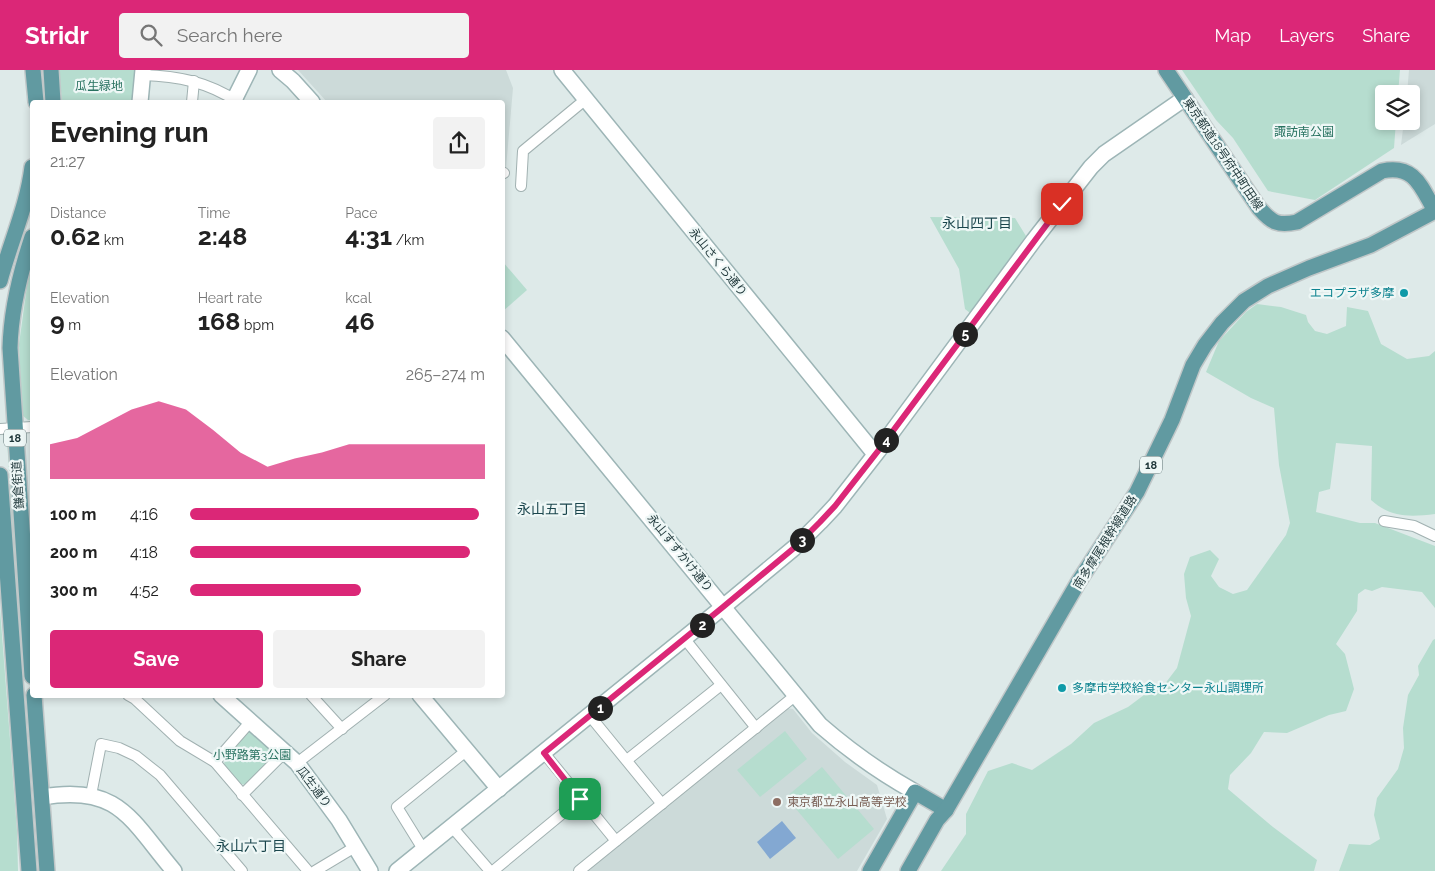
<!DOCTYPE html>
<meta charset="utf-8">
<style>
:root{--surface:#fff;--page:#f2f2f2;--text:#222;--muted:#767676;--accent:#db2777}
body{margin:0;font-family:Raleway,"Noto Sans JP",sans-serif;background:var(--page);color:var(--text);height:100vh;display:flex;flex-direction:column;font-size:19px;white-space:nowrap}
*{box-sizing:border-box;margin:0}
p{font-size:16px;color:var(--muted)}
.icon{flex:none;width:28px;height:28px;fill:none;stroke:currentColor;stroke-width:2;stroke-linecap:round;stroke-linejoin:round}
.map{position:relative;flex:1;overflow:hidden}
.details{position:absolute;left:30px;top:30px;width:475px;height:598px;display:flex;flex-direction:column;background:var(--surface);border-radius:5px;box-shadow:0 2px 8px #0003}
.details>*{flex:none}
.controls{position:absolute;left:1375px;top:15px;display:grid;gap:10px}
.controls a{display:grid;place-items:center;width:45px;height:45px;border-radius:5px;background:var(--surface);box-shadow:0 2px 8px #0003;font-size:25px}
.pin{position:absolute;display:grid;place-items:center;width:42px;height:42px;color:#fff;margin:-21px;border-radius:10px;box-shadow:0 2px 8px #0006}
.km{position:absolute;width:25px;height:25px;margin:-12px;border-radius:50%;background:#222;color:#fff;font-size:14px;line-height:25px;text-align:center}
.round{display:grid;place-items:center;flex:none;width:52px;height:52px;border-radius:5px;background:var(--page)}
.summary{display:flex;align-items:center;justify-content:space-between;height:85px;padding:0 20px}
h1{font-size:28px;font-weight:700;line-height:38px}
.stats{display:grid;grid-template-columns:repeat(3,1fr);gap:8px;height:85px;padding:5px 20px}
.stats div{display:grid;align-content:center}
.stats b{font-size:25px;font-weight:700}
.stats small{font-size:14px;font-weight:400}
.stats p{font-size:14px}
.chart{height:140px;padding:10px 20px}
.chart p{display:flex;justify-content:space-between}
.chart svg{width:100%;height:90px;margin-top:5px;fill:var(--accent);opacity:.7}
.cta{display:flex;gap:10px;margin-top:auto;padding:10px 20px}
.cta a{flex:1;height:58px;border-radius:5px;background:var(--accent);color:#fff;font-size:20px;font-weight:700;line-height:58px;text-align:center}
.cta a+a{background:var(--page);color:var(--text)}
ul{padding:0 20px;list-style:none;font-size:16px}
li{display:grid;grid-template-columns:80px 60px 1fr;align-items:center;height:38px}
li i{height:12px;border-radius:6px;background:var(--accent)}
header{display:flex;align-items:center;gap:30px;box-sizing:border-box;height:70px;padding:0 25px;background:var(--accent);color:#fff}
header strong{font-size:24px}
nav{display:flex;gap:28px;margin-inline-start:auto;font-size:18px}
.search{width:350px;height:45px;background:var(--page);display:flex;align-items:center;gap:12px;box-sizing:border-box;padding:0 18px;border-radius:5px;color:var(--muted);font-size:19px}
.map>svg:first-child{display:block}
</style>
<header>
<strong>Stridr</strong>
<div class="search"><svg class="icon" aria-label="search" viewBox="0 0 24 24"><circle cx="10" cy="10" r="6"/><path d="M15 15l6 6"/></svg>Search here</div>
<nav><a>Map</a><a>Layers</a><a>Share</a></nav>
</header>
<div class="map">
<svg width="1435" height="801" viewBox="0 0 1435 801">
<rect width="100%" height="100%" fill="#deeae9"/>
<!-- built -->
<g fill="#ccdad9">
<path d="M 298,0 L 506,0 L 513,18 L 506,98 L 503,98 L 502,32 L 327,32 Z"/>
<path d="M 1409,0 L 1435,0 L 1435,54 L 1401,75 L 1404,51 L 1411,51 L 1411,24 L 1407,24 Z"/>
<path d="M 786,638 L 793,639 L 812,663 L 845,692 L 877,715 L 887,749 L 857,801 L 588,801 Z"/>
</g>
<!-- green -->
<g fill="#b6ddcf">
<path d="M 59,0 L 138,0 L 135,32 L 62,32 Z"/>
<path d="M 1182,0 L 1400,0 L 1398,24 L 1384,24 L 1384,51 L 1396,51 L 1394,78 L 1315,130 L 1268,121 L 1233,68 L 1216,50 Z"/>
<path d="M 930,147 L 1015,148 L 1026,166 L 970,243 L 965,239 L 959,199 Z"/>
<path d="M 503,192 L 527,220 L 503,241 L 502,241 Z"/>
<path d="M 32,196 L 32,350 L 28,350 L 22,345 L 19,274 L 27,216 Z"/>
<path d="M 1257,234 L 1281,237 L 1306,245 L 1308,252 L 1315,261 L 1327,264 L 1346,256 L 1347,237 L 1368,241 L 1381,274 L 1407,289 L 1429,286 L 1435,281 L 1435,444 C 1410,447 1391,448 1371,430 L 1372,376 L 1336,373 L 1330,419 L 1319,422 L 1316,442 L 1360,453 L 1375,453 L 1435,476 L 1435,538 L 1422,522 L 1382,517 L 1372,521 L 1365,519 L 1358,524 L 1357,541 L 1336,574 L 1345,584 L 1354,619 L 1346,641 L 1329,645 L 1287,663 L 1264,662 L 1251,683 L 1230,705 L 1228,719 L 1273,757 L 1317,790 L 1314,801 L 941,801 L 966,764 L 966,744 L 988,701 L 1012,693 L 1032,700 L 1071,674 L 1094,653 L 1128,637 L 1144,625 L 1161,619 L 1177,598 L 1191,546 L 1186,528 L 1184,504 L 1190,487 L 1210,480 L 1219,489 L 1211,506 L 1219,517 L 1233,524 L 1247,520 L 1286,465 L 1290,453 L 1279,395 L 1274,338 L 1251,328 L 1206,302 L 1219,271 L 1246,242 Z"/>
<path d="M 7,372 L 10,372 L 23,549 L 15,550 L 8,441 L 10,415 Z"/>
<path d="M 0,539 L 17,761 L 18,801 L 0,801 Z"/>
<path d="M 1435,569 L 1435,801 L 1339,801 L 1349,774 L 1370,775 L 1380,769 L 1374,745 L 1377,728 L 1398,699 L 1404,678 L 1403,658 L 1408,625 L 1419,605 L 1418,596 L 1433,570 Z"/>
<path d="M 785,661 L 807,689 L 760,727 L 737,700 Z"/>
<path d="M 248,662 L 253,662 L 274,681 L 274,688 L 247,715 L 240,714 L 224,695 L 225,689 Z"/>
<path d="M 822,697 L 874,759 L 838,789 L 786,727 Z"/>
</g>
<!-- water -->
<path fill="#83a8d2" d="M 782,751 L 796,768 L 770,789 L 757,772 Z"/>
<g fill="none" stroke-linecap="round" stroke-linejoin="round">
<defs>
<g id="street">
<path d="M 143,5 C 178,6 208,12 238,32"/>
<path d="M 192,32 L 194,11"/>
<path d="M 502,102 L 504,103"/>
<path d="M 521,116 L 523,81 L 586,29"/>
<path d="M 0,359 L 32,357"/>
<path d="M 1384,451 L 1414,456 L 1435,466"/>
<path d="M 684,568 L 756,658"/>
<path d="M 128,625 L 135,629 L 180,671 L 215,692 L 308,801"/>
<path d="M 311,625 L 342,659"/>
<path d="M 590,646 L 662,734"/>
<path d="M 544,683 L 616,771"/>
<path d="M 627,690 L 721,615"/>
<path d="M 215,692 L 251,651"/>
<path d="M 297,693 L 385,625"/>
<path d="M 91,725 L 101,674 L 119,678 L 136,686 L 160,705 L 242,801"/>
<path d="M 242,725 L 285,682"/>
<path d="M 452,757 L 490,801"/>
<path d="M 423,779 L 397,737 L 466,681"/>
<path d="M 315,801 L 355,777"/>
<path d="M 493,801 L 580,729"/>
<path d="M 579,801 L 796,625"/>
</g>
<g id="secondary">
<path d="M 280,0 L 293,11 L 312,32"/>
<path d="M 562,0 L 875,384"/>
<path d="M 234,30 L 249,0"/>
<path d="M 140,32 L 143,0"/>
<path d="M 502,268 L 820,655 C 851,682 879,702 915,722"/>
<path d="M 221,625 L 297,693 L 339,750 L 370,801"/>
<path d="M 420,625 L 499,719"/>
<path d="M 42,727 C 119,714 130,749 174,801"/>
<path d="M 397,801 L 723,537 L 794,478 L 820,452 L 835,436 L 878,381 L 1034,170 L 1091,97 L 1104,84 L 1185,28"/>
</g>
<g id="primary">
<path d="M 33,0 L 36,32"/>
<path d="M 51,0 L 53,32"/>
<path d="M 1166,0 L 1259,138 C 1272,153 1278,156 1297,152 L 1382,101 C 1415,94 1421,117 1435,141"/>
<path d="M 32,167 C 20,203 11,239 10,278 L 32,606"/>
<path d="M 0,211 C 10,173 27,137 32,97"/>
<path d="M 0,405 L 29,801"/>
<path d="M 34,625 L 47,801"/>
<path d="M 870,801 L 915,722 L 946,740"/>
<path d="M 908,801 L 937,750 L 946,740 L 1079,511 L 1137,422 L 1172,350 L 1193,295 L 1205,275 L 1222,253 L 1244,231 L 1268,216 L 1309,198 L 1371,175 L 1435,141"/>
</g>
</defs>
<!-- street casing -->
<use href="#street" stroke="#a1b1b1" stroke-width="12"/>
<!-- secondary casing -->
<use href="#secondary" stroke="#9db5b6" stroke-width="18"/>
<!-- primary casing -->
<use href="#primary" stroke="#c0c7c8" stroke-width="18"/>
<!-- street -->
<use href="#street" stroke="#fff" stroke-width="10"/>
<!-- secondary -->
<use href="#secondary" stroke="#fff" stroke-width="15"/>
<!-- primary -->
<use href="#primary" stroke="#619aa1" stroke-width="15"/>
</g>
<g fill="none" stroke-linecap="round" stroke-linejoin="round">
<defs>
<path id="route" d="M 580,729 L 544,683 L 723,537 L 794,478 L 820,452 L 835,436 L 878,381 L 1062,134"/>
</defs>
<!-- route casing -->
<use href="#route" stroke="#fff" stroke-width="10"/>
<!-- route -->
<use href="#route" stroke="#db2777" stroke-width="6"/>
</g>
<!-- markers -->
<g fill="#0f9aa8" stroke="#eef7f6" stroke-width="2">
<circle cx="1404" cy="223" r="5"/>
<circle cx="1062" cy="618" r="5"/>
</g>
<circle fill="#8d6e63" stroke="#eef7f6" stroke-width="2" cx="777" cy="732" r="5"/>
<g text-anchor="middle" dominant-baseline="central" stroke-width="4.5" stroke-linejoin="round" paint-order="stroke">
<!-- shield labels -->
<g fill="#eef7f6" stroke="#5d7172" stroke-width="1">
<rect x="4" y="359.5" width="22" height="17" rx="4"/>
<rect x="1140" y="386.5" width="22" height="17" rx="4"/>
</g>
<g font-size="11" font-weight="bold" fill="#1f373a">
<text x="15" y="368">18</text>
<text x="1151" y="395">18</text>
</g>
<!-- park labels -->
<g font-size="12" fill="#287260" stroke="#eef7f6">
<text x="99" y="16">瓜生緑地</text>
<text x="1304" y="62">諏訪南公園</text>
<text x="252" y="685">小野路第3公園</text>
</g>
<!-- street labels -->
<g font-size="12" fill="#1f373a" stroke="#eef7f6">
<text transform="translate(1223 84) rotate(56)">東京都道18号府中町田線</text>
<text transform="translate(718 192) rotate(51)">永山さくら通り</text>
<text transform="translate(18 415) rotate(-94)">鎌倉街道</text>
<text transform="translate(1105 472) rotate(-58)">南多摩尾根幹線道路</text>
<text transform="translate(680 483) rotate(51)">永山すずかけ通り</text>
<text transform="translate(314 717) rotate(53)">瓜生通り</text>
</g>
<!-- culture labels -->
<g font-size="12" fill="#0d838f" stroke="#eef7f6" text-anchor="end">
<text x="1394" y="223">エコプラザ多摩</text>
<text x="1072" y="618" text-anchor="start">多摩市学校給食センター永山調理所</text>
</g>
<!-- education labels -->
<g font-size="12" fill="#785e54" stroke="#eef7f6" text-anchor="start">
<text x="787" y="732">東京都立永山高等学校</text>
</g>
<!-- neighbourhood labels -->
<g font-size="14" fill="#1b464d" stroke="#eef7f6">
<text x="977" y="153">永山四丁目</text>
<text x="552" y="439">永山五丁目</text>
<text x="251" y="776">永山六丁目</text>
</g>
</g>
</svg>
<div class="controls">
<a><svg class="icon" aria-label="layers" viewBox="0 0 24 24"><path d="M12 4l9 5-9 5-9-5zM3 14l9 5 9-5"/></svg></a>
</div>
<div class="pin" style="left:580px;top:729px;background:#1e9e55"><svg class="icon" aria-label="arrive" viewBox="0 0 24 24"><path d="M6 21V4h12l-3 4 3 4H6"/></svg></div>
<div class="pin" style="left:1062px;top:134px;background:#d93025"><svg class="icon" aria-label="check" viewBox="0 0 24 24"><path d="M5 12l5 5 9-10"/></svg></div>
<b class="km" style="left:600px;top:638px">1</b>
<b class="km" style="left:702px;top:555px">2</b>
<b class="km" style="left:802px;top:470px">3</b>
<b class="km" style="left:886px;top:370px">4</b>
<b class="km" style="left:965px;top:264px">5</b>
<section class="details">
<div class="summary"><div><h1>Evening run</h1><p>21:27</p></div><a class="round"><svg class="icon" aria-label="share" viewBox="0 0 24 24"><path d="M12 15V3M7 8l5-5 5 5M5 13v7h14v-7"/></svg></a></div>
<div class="stats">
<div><p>Distance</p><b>0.62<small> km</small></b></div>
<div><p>Time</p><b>2:48</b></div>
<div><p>Pace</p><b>4:31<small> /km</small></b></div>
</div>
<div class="stats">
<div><p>Elevation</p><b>9<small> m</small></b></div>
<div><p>Heart rate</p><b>168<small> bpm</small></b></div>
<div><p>kcal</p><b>46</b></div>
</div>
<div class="chart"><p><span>Elevation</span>265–274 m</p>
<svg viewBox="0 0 160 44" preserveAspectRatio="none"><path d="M0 44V27L10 24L20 17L30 10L40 6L50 10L60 20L70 31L80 38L90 34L100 31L110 27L120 27L130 27L140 27L150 27L160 27V44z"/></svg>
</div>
<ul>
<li><b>100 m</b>4:16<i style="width:98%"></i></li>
<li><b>200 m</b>4:18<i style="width:95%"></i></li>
<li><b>300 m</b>4:52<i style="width:58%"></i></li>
</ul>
<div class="cta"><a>Save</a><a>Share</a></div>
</section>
</div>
